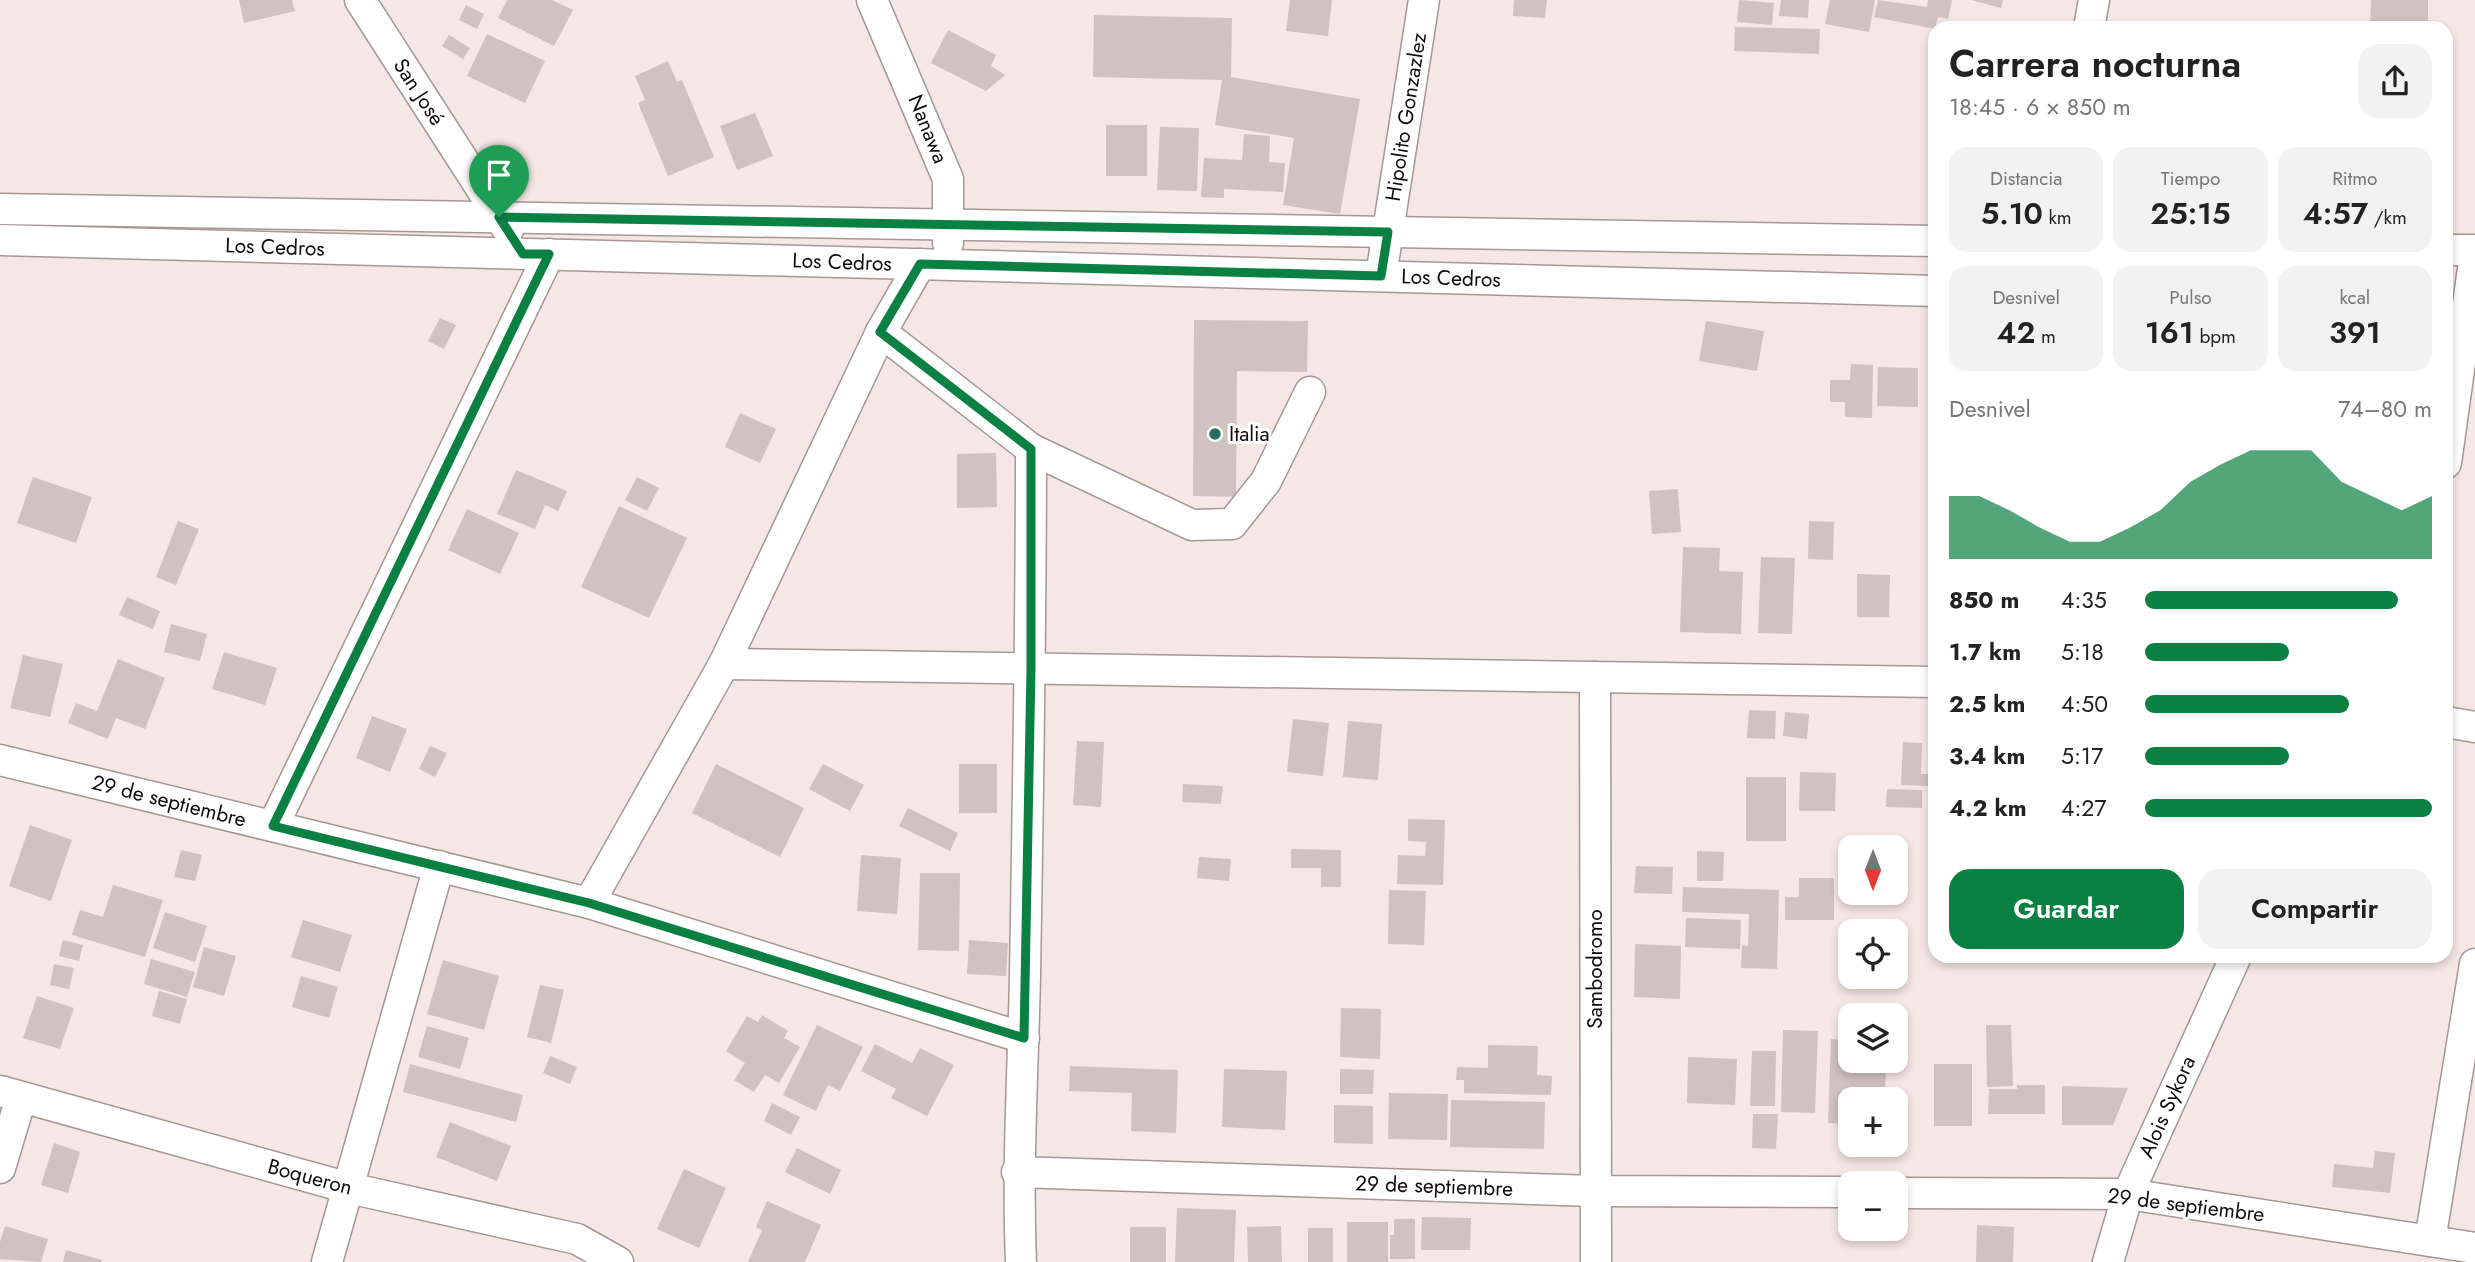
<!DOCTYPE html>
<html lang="es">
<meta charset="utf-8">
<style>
:root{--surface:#fff;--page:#f2f2f2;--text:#222;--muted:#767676;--accent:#0b8043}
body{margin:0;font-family:Jost,sans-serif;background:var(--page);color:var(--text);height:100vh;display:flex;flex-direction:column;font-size:26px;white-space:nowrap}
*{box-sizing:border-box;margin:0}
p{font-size:23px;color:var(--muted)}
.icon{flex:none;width:38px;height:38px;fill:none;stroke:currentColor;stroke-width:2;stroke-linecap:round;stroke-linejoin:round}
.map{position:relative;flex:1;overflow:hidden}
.panel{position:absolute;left:1928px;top:21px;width:525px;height:942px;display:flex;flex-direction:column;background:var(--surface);border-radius:21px;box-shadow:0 4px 10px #0003}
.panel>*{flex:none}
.needle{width:46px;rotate:180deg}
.controls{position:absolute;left:1838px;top:835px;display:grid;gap:14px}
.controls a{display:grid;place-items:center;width:70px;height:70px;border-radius:14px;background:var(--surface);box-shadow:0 4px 10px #0003;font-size:35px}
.pin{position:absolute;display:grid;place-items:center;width:60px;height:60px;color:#fff;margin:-72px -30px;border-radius:50% 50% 50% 0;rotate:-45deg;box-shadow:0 0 7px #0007}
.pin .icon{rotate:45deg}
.round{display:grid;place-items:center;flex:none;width:74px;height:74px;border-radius:21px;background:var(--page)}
.headline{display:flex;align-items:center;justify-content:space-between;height:119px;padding:0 21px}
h1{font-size:38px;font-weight:600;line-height:52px}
.stats{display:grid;grid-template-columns:repeat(3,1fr);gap:10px;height:119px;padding:7px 21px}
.stats div{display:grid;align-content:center;border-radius:18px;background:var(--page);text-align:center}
.stats b{font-size:30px;font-weight:600}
.stats small{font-size:19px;font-weight:400}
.stats p{font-size:19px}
.chart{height:196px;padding:14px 21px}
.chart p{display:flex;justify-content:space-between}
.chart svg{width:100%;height:126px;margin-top:7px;fill:var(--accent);opacity:.7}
.primary-button{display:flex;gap:14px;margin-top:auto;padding:14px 21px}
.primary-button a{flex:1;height:80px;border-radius:21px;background:var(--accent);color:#fff;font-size:28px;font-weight:600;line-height:80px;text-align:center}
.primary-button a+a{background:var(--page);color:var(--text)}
ul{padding:0 21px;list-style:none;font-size:23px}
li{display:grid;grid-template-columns:112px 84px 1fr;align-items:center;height:52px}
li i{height:18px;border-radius:9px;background:var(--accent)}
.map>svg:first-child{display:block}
</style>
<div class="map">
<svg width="2475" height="1262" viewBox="0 0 2475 1262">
<rect width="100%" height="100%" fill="#f5e7e4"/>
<!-- building -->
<g fill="#d0c2bf">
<path d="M 239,0 L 292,0 L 295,11 L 244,23 Z"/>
<path d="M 507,0 L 552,0 L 573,10 L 554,46 L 498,18 Z"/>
<path d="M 1290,0 L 1332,0 L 1328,36 L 1286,31 Z"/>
<path d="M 1514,0 L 1547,0 L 1545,18 L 1513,16 Z"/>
<path d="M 1739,0 L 1774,3 L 1772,25 L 1737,22 Z"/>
<path d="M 1781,0 L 1809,0 L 1808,18 L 1779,16 Z"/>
<path d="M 1830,0 L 1875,0 L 1869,32 L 1825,24 Z"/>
<path d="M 1878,0 L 1927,7 L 1928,0 L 1952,0 L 1948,19 L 1938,17 L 1935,29 L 1874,17 Z"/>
<path d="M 1971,0 L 2003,0 L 2001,8 Z"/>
<path d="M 2371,0 L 2428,0 L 2428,28 L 2370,28 Z"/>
<path d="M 466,5 L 484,14 L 477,29 L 459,20 Z"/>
<path d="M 1094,15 L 1232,18 L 1231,77 L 1360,99 L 1340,214 L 1283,205 L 1294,138 L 1215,125 L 1222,80 L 1093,77 Z"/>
<path d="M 1735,27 L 1820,29 L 1819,54 L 1734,51 Z"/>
<path d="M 948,30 L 996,55 L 991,66 L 1005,75 L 986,91 L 931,63 Z"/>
<path d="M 487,34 L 545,61 L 525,103 L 467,76 Z"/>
<path d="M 449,35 L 470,48 L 463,59 L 442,46 Z"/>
<path d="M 668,61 L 677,82 L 682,80 L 714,157 L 668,176 L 638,103 L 645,100 L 635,76 Z"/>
<path d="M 755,113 L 773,156 L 737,170 L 720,126 Z"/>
<rect x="1106" y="125" width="41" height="51"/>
<path d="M 1160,127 L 1199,128 L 1197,191 L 1157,190 Z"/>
<path d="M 1244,134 L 1270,136 L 1269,162 L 1285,163 L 1283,192 L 1224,189 L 1224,198 L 1201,197 L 1204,158 L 1242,160 Z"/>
<path d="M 440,318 L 456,325 L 444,349 L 428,341 Z"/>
<path d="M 1194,320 L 1308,321 L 1307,372 L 1237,371 L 1236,497 L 1193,496 Z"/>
<path d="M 1706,321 L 1764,331 L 1757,371 L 1699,361 Z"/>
<path d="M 1851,364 L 1873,365 L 1872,418 L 1845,417 L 1845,402 L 1830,402 L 1830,380 L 1850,380 Z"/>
<path d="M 1878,367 L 1918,368 L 1918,407 L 1877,406 Z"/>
<path d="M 740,413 L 776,429 L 760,463 L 725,447 Z"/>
<path d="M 996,453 L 997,507 L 957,508 L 957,454 Z"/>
<path d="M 516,470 L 567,491 L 558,511 L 545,505 L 535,529 L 497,514 Z"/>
<path d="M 33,477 L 92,497 L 76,543 L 17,523 Z"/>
<path d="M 637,477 L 659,488 L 647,511 L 625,500 Z"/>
<path d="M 1678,489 L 1681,532 L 1652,534 L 1649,491 Z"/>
<path d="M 619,506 L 687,538 L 649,618 L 581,587 Z"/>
<path d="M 467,509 L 519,533 L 500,574 L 448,550 Z"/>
<path d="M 178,521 L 199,529 L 176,585 L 156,577 Z"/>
<path d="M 1809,521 L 1834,522 L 1833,560 L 1808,559 Z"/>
<path d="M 1683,547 L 1720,548 L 1719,571 L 1743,572 L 1741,634 L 1680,632 Z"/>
<path d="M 1761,557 L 1795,558 L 1792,634 L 1758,633 Z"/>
<path d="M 1857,574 L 1890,575 L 1889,617 L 1857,617 Z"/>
<path d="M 127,597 L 160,611 L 153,629 L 119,615 Z"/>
<path d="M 171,624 L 207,634 L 200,661 L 164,652 Z"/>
<path d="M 224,652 L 277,668 L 265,705 L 212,689 Z"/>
<path d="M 23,655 L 63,664 L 50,717 L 10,708 Z"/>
<path d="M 118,659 L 165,678 L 145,729 L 116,718 L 108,739 L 68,723 L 76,703 L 97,711 Z"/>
<path d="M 1749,710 L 1776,711 L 1775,739 L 1747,738 Z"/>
<path d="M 1785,712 L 1809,714 L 1807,739 L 1783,736 Z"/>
<path d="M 372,716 L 407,729 L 390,772 L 356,758 Z"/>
<path d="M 1293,719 L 1329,723 L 1323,776 L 1287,772 Z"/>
<path d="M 1348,721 L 1382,724 L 1378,780 L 1343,777 Z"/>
<path d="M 1077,741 L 1104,742 L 1101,807 L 1073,805 Z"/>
<path d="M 1903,742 L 1922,743 L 1921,774 L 1930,774 L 1930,786 L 1901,785 Z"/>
<path d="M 430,746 L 447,753 L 435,777 L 419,769 Z"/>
<path d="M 716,764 L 804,808 L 780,857 L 692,813 Z"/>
<path d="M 823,764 L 864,785 L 850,811 L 809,789 Z"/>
<rect x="959" y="764" width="38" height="49"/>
<path d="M 1800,772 L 1836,773 L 1835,811 L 1799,811 Z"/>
<rect x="1746" y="777" width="40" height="64"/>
<path d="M 1183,784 L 1223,786 L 1221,804 L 1182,802 Z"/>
<path d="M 1887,789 L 1922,790 L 1922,808 L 1886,807 Z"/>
<path d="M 908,808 L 958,833 L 950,851 L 899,826 Z"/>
<path d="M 1408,819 L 1445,820 L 1443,885 L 1397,884 L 1398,855 L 1425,856 L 1426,842 L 1408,841 Z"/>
<path d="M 30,825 L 72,840 L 51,901 L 9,886 Z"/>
<path d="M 1291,849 L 1341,850 L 1341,887 L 1321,887 L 1321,868 L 1291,868 Z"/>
<path d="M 181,850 L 202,855 L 195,881 L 174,877 Z"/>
<path d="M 1697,851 L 1724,852 L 1723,881 L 1697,881 Z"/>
<path d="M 861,855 L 901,858 L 897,914 L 857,911 Z"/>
<path d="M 1199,857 L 1231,859 L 1229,881 L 1197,878 Z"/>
<path d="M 1636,866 L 1673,867 L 1672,894 L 1634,893 Z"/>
<path d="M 920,873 L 960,873 L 959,951 L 918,950 Z"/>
<path d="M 1799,878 L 1834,878 L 1834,920 L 1785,920 L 1785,897 L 1799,897 Z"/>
<path d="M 113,885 L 163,900 L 145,957 L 72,935 L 80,910 L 103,917 Z"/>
<path d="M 1683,887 L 1779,890 L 1777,969 L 1741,968 L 1742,945 L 1748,946 L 1749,914 L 1682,912 Z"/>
<path d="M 1389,890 L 1426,891 L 1424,945 L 1388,944 Z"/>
<path d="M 165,912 L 207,926 L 195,962 L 153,948 Z"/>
<path d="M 1686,918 L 1741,920 L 1740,949 L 1685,947 Z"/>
<path d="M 303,920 L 352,935 L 340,972 L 291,957 Z"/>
<path d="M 63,940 L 83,945 L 79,961 L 59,956 Z"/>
<path d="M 969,940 L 1008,943 L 1006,976 L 967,974 Z"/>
<path d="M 1635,944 L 1681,946 L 1680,999 L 1634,997 Z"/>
<path d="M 204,947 L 236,956 L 224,996 L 193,987 Z"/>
<path d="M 151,959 L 195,972 L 187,997 L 144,984 Z"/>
<path d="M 443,960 L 499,976 L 484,1030 L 427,1014 Z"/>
<path d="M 54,964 L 74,968 L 69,989 L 50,985 Z"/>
<path d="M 301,976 L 338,987 L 329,1018 L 292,1007 Z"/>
<path d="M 540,985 L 564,990 L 551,1043 L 527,1037 Z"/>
<path d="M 159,991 L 187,999 L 180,1024 L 152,1016 Z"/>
<path d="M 37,996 L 74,1008 L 60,1049 L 23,1038 Z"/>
<path d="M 1341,1008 L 1381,1009 L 1380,1059 L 1340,1057 Z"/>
<path d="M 762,1015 L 788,1031 L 784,1038 L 800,1047 L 779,1083 L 765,1075 L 754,1092 L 734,1080 L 745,1063 L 726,1051 L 747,1016 L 758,1022 Z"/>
<path d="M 817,1025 L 863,1047 L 840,1091 L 828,1085 L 816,1111 L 783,1095 Z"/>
<path d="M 1986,1025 L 2011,1025 L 2013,1086 L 1987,1087 Z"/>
<path d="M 427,1026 L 469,1038 L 460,1069 L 418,1057 Z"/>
<path d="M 1783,1030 L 1818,1031 L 1815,1113 L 1781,1112 Z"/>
<path d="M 1831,1039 L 1850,1040 L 1850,1060 L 1886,1060 L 1885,1099 L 1850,1099 L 1850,1124 L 1828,1123 Z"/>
<path d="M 875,1044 L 912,1063 L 920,1048 L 954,1065 L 927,1116 L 891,1098 L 896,1089 L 861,1071 Z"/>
<path d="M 1488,1045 L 1538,1046 L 1537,1075 L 1552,1076 L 1551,1095 L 1464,1093 L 1464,1080 L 1456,1080 L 1457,1067 L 1488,1068 Z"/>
<path d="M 1752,1051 L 1776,1051 L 1775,1106 L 1750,1106 Z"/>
<path d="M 550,1056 L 577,1067 L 570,1084 L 543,1073 Z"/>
<path d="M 1688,1057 L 1737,1059 L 1735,1105 L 1687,1103 Z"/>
<path d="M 410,1064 L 523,1095 L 516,1122 L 403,1092 Z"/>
<rect x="1934" y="1064" width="38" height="62"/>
<path d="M 1070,1066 L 1178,1070 L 1176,1133 L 1131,1131 L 1132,1093 L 1069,1091 Z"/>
<path d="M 1224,1069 L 1287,1071 L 1285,1130 L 1222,1127 Z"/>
<path d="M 1340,1069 L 1374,1070 L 1373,1094 L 1340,1094 Z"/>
<path d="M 2017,1085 L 2045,1085 L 2045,1114 L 1988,1114 L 1989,1089 L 2017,1089 Z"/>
<path d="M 2062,1086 L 2128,1088 L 2113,1125 L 2062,1125 Z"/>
<path d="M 1389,1093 L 1448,1094 L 1447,1140 L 1388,1139 Z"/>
<path d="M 1451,1100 L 1545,1102 L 1544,1149 L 1450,1147 Z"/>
<path d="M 772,1103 L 800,1117 L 791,1135 L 764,1121 Z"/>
<path d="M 1334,1105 L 1373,1106 L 1373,1144 L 1334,1143 Z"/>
<path d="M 1753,1114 L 1778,1114 L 1776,1149 L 1752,1148 Z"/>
<path d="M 450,1122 L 511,1146 L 497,1181 L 436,1157 Z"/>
<path d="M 54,1143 L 80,1152 L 68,1193 L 41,1185 Z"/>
<path d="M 797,1148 L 841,1170 L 830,1194 L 785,1172 Z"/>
<path d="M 2375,1151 L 2395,1153 L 2390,1193 L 2332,1187 L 2334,1164 L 2373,1168 Z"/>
<path d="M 684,1169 L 726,1188 L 699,1248 L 657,1229 Z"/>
<path d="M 767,1201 L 821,1225 L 805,1262 L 748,1262 L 762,1230 L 756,1227 Z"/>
<path d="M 1177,1208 L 1236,1210 L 1234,1262 L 1175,1262 Z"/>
<path d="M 1422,1217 L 1471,1218 L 1470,1250 L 1421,1250 Z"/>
<path d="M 1394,1219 L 1415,1219 L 1415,1259 L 1390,1259 L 1390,1235 L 1394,1235 Z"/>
<rect x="1347" y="1222" width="41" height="40"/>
<path d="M 1977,1225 L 2014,1227 L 2013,1262 L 1976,1262 Z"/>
<path d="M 5,1226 L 48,1239 L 41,1262 L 0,1259 L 0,1242 Z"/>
<path d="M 1281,1226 L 1282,1262 L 1248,1262 L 1247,1227 Z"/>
<rect x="1130" y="1227" width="36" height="35"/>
<rect x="1308" y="1228" width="25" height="34"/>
<path d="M 66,1250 L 102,1260 L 101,1262 L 63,1262 Z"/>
</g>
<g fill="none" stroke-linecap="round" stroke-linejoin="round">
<defs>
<g id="minor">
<path d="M 360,0 L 508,230"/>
<path d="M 872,0 L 948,179 L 948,243"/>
<path d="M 2089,28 L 2094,0"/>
<path d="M 0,209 L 1936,241"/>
<path d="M 0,240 L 1936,291"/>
<path d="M 2446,250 L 2475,250"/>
<path d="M 1381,276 L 1424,0"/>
<path d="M 881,332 L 1031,449 C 1031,624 1028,800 1025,975 C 1023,1071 1017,1166 1021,1262"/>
<path d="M 1031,449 L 1192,525 L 1232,524 L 1266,481 L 1310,392"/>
<path d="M 2446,463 L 2475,254"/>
<path d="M 724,664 L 1936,682"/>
<path d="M 1595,677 L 1596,1262"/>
<path d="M 2446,722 L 2475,727"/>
<path d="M 0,760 L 589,903 L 1024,1038"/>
<path d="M 273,826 L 549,254"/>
<path d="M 589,903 L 724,664 L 881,332 L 920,264"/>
<path d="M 0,1091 L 349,1188 L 577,1239 L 618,1262"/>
<path d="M 0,1168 L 21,1098"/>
<path d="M 1017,1172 L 1595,1191 L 1850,1192"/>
<path d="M 1895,1193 L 2128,1194 L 2475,1248"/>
<path d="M 2430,1241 L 2475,964"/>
<path d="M 327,1262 L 439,866"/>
<path d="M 2108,1262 L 2128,1194 L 2236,956"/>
</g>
</defs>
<!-- minor casing -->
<use href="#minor" stroke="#a49794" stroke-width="33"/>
<!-- minor -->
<use href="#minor" stroke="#fff" stroke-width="30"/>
</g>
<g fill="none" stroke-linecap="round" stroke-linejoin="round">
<defs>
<path id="route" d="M 499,217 L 1388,232 L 1381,276 L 920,264 L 880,332 L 1031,449 L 1031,668 L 1024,1038 L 589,903 L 273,826 L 549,254 L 523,254 Z"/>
</defs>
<!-- route casing -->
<use href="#route" stroke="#fff" stroke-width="14"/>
<!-- route -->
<use href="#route" stroke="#0b8043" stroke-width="9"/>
</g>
<!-- markers -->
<circle fill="#276c60" stroke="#fff" stroke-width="2.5" cx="1215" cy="434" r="7"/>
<g text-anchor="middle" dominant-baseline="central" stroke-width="6" stroke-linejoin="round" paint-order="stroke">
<!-- street labels -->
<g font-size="21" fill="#0f0b0a" stroke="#fff">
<text transform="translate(419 92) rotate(57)">San José</text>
<text transform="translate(1406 117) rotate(-81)">Hipolito Gonzazlez</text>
<text transform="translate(928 129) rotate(68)">Nanawa</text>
<text transform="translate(275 247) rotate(2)">Los Cedros</text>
<text transform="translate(842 262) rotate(2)">Los Cedros</text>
<text transform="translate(1451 278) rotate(2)">Los Cedros</text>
<text transform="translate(169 801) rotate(14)">29 de septiembre</text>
<text transform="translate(1595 969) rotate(-90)">Sambodromo</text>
<text transform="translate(2167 1107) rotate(-66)">Alois Sykora</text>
<text transform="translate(310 1177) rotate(15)">Boqueron</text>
<text transform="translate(1434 1186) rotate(2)">29 de septiembre</text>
<text transform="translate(2186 1205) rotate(7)">29 de septiembre</text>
</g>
<!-- poi labels -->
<g font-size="21" fill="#0f0b0a" stroke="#fff" text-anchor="start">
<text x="1229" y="434">Italia</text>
</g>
</g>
</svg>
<div class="controls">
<a><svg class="needle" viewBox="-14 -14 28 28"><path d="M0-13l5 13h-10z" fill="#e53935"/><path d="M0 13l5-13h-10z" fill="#767676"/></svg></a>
<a><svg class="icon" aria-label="locate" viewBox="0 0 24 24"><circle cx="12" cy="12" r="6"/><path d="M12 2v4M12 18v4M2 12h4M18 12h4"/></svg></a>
<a><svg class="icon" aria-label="layers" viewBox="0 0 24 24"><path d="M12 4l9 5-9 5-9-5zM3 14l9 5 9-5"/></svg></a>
<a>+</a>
<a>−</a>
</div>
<div class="pin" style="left:499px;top:217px;background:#1e9e55"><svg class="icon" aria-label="arrive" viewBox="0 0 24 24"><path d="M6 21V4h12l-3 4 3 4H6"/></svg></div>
<section class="panel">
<div class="headline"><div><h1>Carrera nocturna</h1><p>18:45 · 6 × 850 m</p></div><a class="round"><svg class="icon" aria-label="share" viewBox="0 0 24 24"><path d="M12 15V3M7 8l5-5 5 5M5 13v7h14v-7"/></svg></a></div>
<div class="stats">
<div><p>Distancia</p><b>5.10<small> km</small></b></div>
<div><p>Tiempo</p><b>25:15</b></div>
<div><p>Ritmo</p><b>4:57<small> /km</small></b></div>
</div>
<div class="stats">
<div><p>Desnivel</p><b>42<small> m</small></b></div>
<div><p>Pulso</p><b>161<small> bpm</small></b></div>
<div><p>kcal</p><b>391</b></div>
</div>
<div class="chart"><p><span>Desnivel</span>74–80 m</p>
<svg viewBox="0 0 160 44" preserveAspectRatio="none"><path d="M0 44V22L10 22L20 27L30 33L40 38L50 38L60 33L70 27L80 17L90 11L100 6L110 6L120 6L130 17L140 22L150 27L160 22V44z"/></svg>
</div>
<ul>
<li><b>850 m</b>4:35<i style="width:88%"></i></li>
<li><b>1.7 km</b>5:18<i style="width:50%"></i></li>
<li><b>2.5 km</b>4:50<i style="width:71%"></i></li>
<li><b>3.4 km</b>5:17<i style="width:50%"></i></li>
<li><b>4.2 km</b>4:27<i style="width:100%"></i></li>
</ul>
<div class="primary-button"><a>Guardar</a><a>Compartir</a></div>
</section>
</div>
